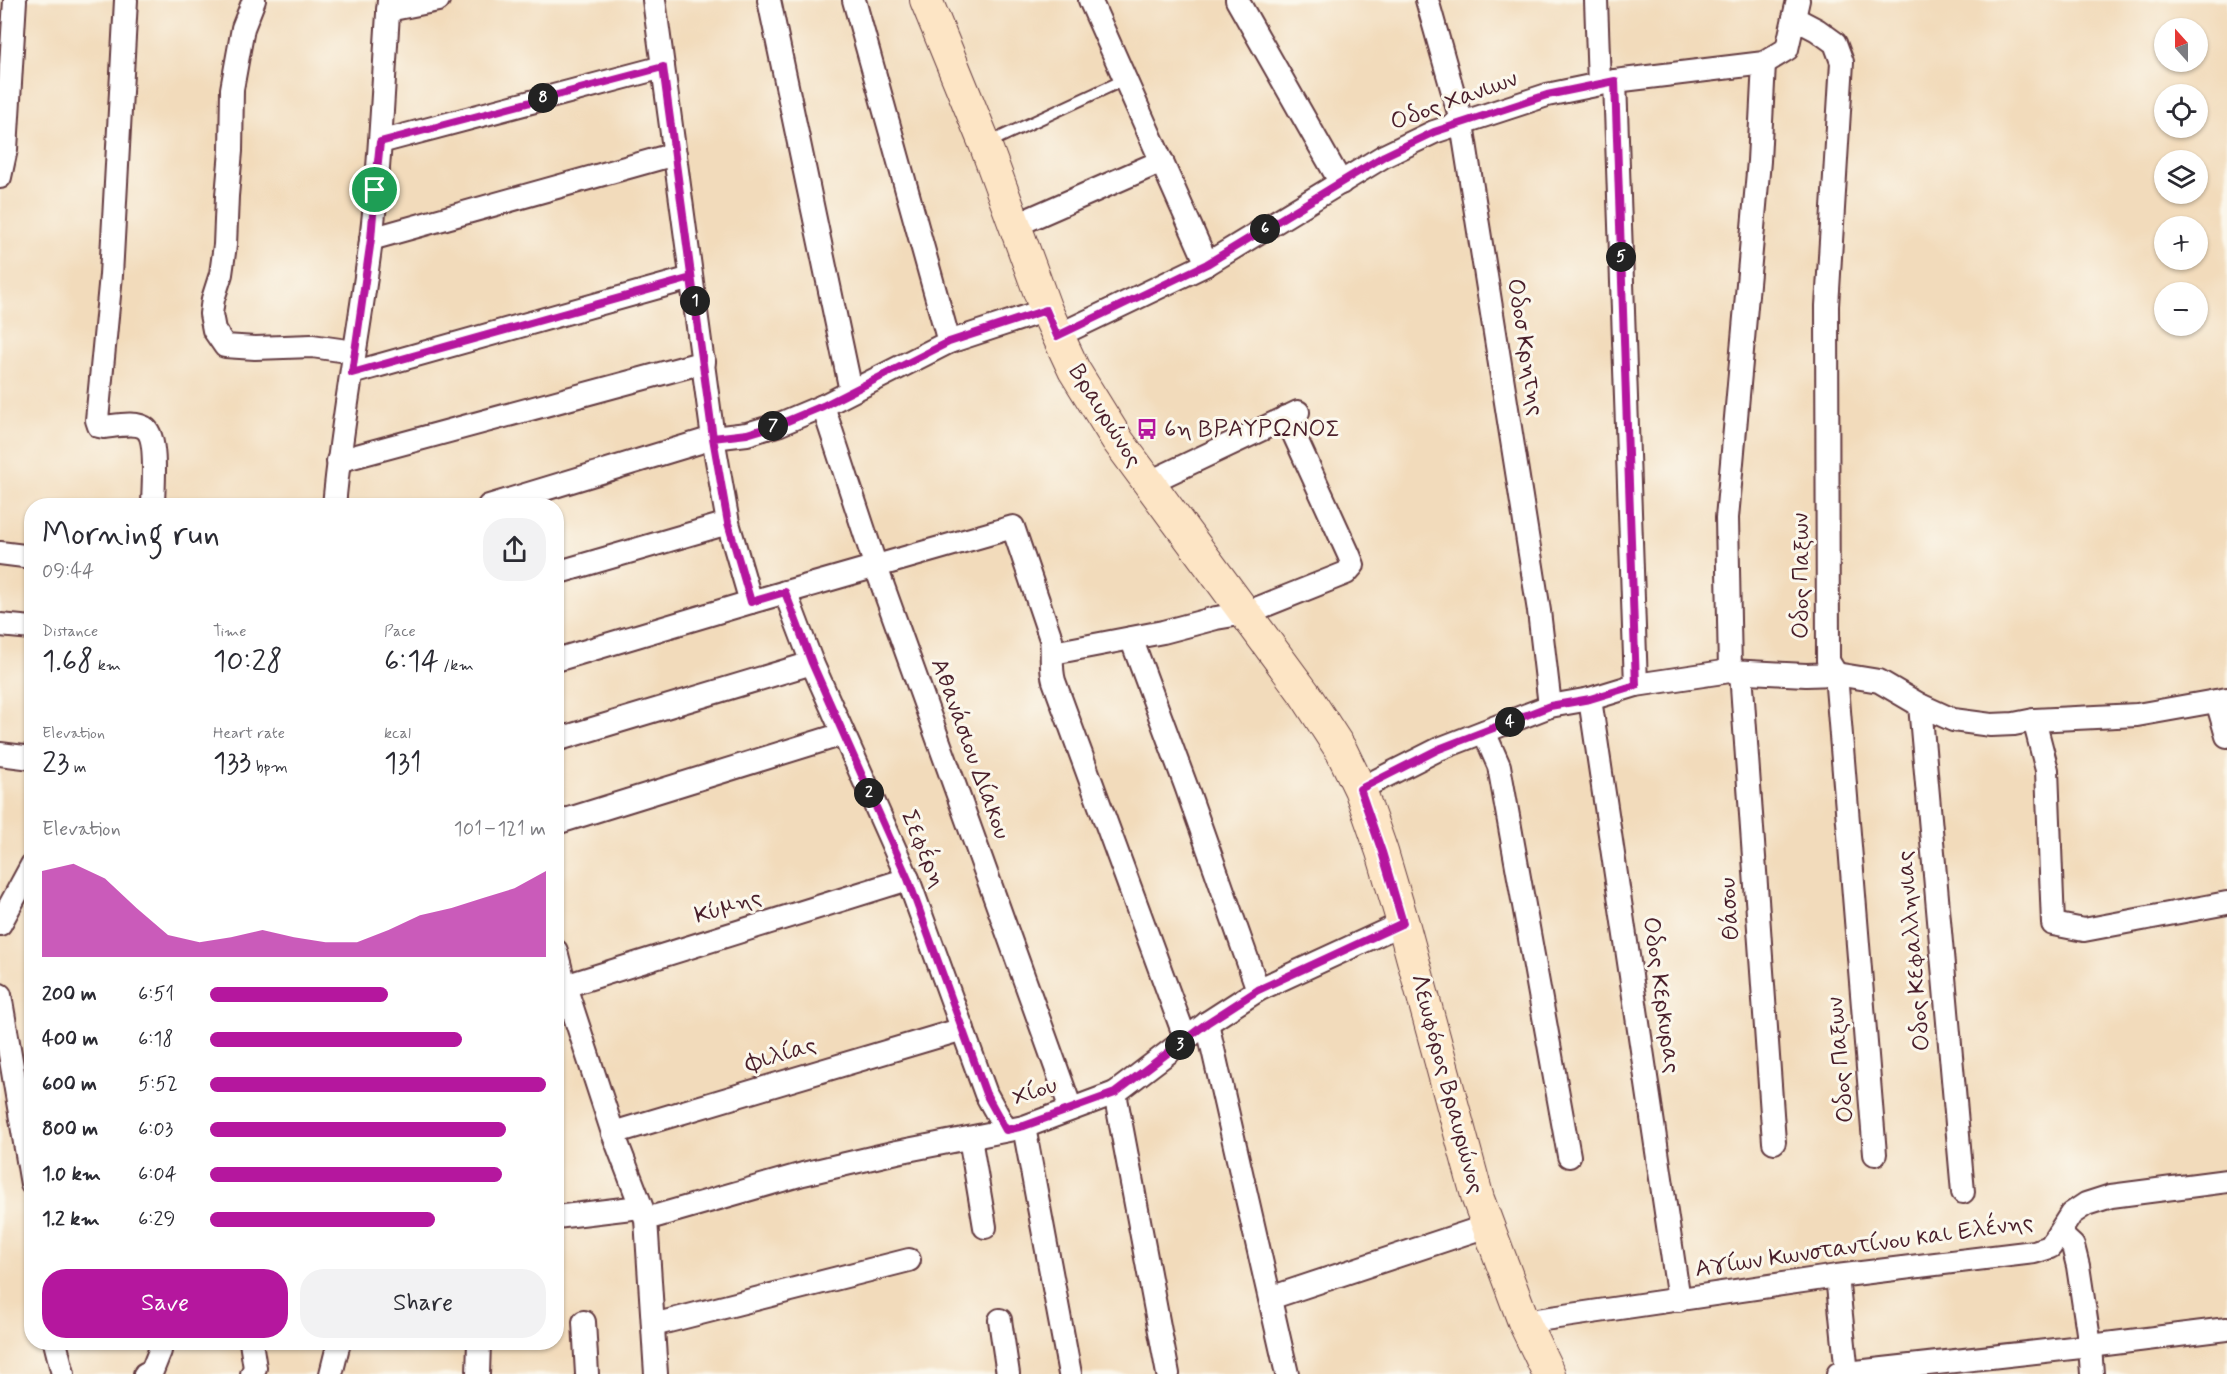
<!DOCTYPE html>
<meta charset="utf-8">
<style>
:root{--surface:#fff;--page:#f2f2f3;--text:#2b2b33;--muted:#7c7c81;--accent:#b5179e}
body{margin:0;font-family:Mynerve,sans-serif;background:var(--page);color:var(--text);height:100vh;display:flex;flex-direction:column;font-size:22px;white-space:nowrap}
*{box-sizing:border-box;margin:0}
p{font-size:20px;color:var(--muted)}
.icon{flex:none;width:33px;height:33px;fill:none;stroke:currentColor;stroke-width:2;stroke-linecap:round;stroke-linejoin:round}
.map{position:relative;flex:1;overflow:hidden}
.side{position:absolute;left:24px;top:498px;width:540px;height:852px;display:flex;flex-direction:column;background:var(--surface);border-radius:24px;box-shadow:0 2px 4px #0004}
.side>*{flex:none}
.needle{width:39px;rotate:339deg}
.buttons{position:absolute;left:2154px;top:18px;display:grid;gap:12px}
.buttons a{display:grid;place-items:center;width:54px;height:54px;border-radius:50%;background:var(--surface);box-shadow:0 2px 4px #0004;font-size:30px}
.pin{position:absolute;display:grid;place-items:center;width:51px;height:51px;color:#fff;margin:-26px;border:3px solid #fff;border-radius:50%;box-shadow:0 2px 6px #0007}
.km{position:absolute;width:30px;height:30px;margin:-15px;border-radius:50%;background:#222;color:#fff;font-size:16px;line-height:30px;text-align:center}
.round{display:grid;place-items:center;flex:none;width:63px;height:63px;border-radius:24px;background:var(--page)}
.summary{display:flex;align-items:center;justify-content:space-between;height:102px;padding:0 18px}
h1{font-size:33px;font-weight:600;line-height:45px}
.figures{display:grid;grid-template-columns:repeat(3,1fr);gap:9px;height:102px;padding:6px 18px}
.figures div{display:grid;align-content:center}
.figures b{font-size:30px;font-weight:600}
.figures small{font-size:16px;font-weight:400}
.figures p{font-size:16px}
.chart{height:168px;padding:12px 18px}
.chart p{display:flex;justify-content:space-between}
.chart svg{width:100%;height:108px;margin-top:6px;fill:var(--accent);opacity:.7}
.cta{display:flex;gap:12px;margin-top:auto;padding:12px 18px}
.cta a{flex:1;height:69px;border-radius:24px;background:var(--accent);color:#fff;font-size:24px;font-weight:600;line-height:69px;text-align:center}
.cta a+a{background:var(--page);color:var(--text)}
ul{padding:0 18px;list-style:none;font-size:20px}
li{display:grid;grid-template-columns:96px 72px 1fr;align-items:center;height:45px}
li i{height:15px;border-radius:8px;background:var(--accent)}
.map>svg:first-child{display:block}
</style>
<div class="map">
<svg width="2227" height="1374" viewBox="0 0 2227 1374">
<rect width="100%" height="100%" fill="#fbf7ec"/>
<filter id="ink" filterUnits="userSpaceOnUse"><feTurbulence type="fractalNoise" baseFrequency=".0167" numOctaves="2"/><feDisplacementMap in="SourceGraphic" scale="12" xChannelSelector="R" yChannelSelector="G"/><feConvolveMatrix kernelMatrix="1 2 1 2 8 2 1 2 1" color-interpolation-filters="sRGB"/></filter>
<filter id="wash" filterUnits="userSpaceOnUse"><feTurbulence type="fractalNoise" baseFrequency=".008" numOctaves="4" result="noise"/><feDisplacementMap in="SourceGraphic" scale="24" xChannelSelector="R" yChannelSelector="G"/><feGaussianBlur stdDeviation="1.35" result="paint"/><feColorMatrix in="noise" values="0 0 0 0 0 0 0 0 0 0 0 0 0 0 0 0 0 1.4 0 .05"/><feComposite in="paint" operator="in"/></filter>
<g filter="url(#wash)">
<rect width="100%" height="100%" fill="#f2dbbb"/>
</g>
<g filter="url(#ink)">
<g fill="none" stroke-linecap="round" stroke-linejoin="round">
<defs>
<path id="service" d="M 988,143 L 1126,79"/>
<g id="minor">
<path d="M 126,0 L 111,275 L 97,420 L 99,426 L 104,427 C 115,426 137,421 146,429 C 158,440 153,490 153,506"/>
<path d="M 254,0 L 243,28 L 232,89 L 231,151 L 227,196 L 225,245 L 221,274 L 213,299 L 211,314 L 214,330 L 225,346 L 255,348 L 312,346 L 354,352"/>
<path d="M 654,0 L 713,438 L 728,523 L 751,602"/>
<path d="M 769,0 L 851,391"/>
<path d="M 854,0 L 949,342"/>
<path d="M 1090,0 L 1207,264"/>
<path d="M 1237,0 L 1341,183"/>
<path d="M 1427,0 L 1462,124 L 1539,611 L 1550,706"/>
<path d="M 1596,0 L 1599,84"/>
<path d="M 388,10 L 438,0"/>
<path d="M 1794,18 L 1817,30 L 1835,43 L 1842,62 L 1827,306 L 1828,661 L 1836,674 L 1875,1154"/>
<path d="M 1615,81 L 1636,685"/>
<path d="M 380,142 L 663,67"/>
<path d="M 0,177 L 6,149 L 15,0"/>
<path d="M 1016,225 L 1162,161"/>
<path d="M 371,239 L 675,154"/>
<path d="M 1057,336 L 1207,264 L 1384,156 L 1434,132 L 1547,95 L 1615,81 L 1764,63 L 1787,49 L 1798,0"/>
<path d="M 352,373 L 691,278"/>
<path d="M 823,406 L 876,567 L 1071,1109"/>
<path d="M 338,461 L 704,362"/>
<path d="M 1148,483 L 1298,412"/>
<path d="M 334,506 C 342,417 360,329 371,240 C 381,160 383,80 389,0"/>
<path d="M 489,506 L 713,438 L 747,434 L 780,424 L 823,406 L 949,342 L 1046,310"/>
<path d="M 0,553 L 32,557"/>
<path d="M 556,573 L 728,523"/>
<path d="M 785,592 L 812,663 L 908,879 L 986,1094 L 1006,1130"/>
<path d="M 0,625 L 32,628"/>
<path d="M 1131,638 L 1186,786 L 1258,990"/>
<path d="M 1053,653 L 1163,632 L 1216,618 L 1246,613 L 1346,573 L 1353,565 L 1349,555 L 1286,417"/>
<path d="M 556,660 L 751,602 L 1013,527 L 1051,639 C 1053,653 1050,667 1054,681 L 1186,1040"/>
<path d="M 1730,671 L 1727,518 L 1759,161 L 1764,63"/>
<path d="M 1741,672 L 1774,1142"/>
<path d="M 1590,699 L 1679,1300"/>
<path d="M 2217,701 L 2227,736"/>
<path d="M 1920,705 L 1963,1192"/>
<path d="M 2034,720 L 2047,770 L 2053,924 L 2084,930 L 2227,903"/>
<path d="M 1484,732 L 1499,766 L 1569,1156"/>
<path d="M 556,740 L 812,663"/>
<path d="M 0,754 L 32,758"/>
<path d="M 1360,789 L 1439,749 L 1550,706 L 1590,699 L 1636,685 L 1730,671 L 1806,675 L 1836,674 L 1879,681 L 1920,705 L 1953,720 L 1991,725 L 2014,724 L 2034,720 L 2137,715 L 2227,699"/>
<path d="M 556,823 L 843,734"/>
<path d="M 0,924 L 32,865"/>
<path d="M 556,951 L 565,986 L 613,1133 L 646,1219 L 656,1374"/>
<path d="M 565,986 L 908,879"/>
<path d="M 0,995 L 32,1184"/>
<path d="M 1207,1023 L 1287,1374"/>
<path d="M 1115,1093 L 1168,1374"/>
<path d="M 1024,1127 L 1070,1374"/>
<path d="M 613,1133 L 963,1029"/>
<path d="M 970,1138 L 985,1227"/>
<path d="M 556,1217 L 640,1207"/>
<path d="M 646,1219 L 803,1174 L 897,1152 L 1024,1127 L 1115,1093 L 1207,1023 L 1258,990 L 1403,923"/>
<path d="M 2059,1233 L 2073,1246 L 2078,1266 L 2090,1346 L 2092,1374"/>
<path d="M 1837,1276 L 1847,1374"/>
<path d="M 1270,1298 L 1487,1226"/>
<path d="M 1000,1320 L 1008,1374"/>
<path d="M 584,1322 L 587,1374"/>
<path d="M 1524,1322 L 1837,1276 L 2034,1252 L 2050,1247 L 2071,1214 L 2086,1204 L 2111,1196 L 2227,1181"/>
<path d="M 653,1325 L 909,1260"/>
<path d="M 55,1342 L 63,1374"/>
<path d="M 251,1342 L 255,1368 L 252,1374"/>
<path d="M 145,1374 L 152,1371 L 160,1351 L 159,1342"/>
<path d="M 331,1374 L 339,1342"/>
<path d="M 478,1374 L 479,1342"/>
<path d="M 1838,1374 L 2090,1346 L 2227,1329"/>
</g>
<path id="secondary" d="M 926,0 L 985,144 L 1046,310 L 1074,370 L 1118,441 L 1304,693 L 1341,750 L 1360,789 L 1382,852 L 1403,923 L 1478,1199 L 1524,1322 L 1549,1374"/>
</defs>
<!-- service casing -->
<use href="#service" stroke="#633b41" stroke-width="14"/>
<!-- minor casing -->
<use href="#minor" stroke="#633b41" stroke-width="26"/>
<!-- secondary casing -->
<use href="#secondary" stroke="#633b41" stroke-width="34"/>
<!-- service -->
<use href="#service" stroke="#fff" stroke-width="10"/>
<!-- minor -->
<use href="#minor" stroke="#fff" stroke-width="22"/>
<!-- secondary -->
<use href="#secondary" stroke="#fde5c5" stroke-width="32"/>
</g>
</g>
<g fill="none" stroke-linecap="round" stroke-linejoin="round" filter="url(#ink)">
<defs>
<path id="route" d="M 375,190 L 371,239 L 352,373 L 691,278 L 713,438 L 728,523 L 751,602 L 785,592 L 812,663 L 908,879 L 986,1094 L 1006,1130 L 1024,1126 L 1115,1093 L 1207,1023 L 1258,990 L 1403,923 L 1382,852 L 1360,789 L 1439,749 L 1550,706 L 1590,699 L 1636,685 L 1615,81 L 1547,95 L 1434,132 L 1384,156 L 1207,264 L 1057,336 L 1046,310 L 949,342 L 823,406 L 780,424 L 747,434 L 713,438 L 663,67 L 380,142 L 375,190"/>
</defs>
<!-- route casing -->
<use href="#route" stroke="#fff" stroke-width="12"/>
<!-- route -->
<use href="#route" stroke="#b5179e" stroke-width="8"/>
</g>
<!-- icons -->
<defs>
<symbol id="bus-bare" viewBox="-9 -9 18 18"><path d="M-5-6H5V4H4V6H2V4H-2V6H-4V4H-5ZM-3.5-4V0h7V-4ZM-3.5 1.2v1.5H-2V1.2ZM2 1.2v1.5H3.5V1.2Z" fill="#b5179e" stroke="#fbf7ec" stroke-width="2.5" paint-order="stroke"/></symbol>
</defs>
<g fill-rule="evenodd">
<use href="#bus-bare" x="1132" y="414" width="30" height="30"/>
</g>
<g text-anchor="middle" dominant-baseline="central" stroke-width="6" stroke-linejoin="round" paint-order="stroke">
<!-- street labels -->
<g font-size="24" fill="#4a1f2b" stroke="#fbf7ec">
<text transform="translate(1454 101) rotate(-20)">Οδος Χανιων</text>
<text transform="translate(1525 347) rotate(81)">Οδοσ Κρητης</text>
<text transform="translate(1105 416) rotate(58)">Βραυρώνος</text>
<text transform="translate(1801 576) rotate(-90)">Οδος Παξων</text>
<text transform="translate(970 749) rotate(70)">Αθανάσιου Δίακου</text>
<text transform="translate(923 849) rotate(67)">Σεφέρη</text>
<text transform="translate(728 907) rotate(-17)">Κύμης</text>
<text transform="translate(1730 909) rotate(-94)">Θάσου</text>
<text transform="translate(1914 951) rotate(-95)">Οδος Κεφαλληνιας</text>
<text transform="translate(1661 995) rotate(82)">Οδος Κερκυρας</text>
<text transform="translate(781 1055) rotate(-17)">Φιλίας</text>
<text transform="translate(1841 1060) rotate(-95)">Οδος Παξων</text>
<text transform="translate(1447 1084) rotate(75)">Λεωφόρος Βραυρώνος</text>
<text transform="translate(1035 1092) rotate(-19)">Χίου</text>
<text transform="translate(1864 1246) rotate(-8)">Αγίων Κωνσταντίνου και Ελένης</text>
</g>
<!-- poi labels -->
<g font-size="24" fill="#4a1f2b" stroke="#fbf7ec" text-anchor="start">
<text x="1164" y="429">6η ΒΡΑΥΡΩΝΟΣ</text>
</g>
</g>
</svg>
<div class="buttons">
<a><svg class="needle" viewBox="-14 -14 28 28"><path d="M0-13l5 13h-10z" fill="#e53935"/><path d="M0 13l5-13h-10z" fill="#7c7c81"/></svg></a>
<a><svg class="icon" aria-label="locate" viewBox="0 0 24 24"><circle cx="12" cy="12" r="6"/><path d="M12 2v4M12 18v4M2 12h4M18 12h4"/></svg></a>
<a><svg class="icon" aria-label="layers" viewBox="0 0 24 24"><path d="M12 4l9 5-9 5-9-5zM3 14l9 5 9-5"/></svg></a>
<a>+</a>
<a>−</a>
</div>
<div class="pin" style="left:375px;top:190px;background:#1e9e55"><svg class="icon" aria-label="arrive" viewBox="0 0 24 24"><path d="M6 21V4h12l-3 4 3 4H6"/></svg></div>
<b class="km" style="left:695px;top:301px">1</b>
<b class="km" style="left:869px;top:793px">2</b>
<b class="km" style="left:1180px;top:1045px">3</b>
<b class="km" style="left:1510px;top:722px">4</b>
<b class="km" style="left:1621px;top:257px">5</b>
<b class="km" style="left:1265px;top:229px">6</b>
<b class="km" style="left:773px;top:426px">7</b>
<b class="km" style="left:543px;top:98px">8</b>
<section class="side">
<div class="summary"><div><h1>Morning run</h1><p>09:44</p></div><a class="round"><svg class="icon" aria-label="share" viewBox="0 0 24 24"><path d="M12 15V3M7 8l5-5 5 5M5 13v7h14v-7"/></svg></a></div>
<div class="figures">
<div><p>Distance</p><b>1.68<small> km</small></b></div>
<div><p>Time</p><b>10:28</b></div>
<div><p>Pace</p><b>6:14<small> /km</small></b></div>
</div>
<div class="figures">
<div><p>Elevation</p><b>23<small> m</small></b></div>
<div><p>Heart rate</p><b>133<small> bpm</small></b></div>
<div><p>kcal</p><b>131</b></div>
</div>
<div class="chart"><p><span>Elevation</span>101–121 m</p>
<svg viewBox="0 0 160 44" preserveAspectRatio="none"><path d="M0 44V9L10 6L20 12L30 24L40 35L50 38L60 36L70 33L80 36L90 38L100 38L110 33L120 27L130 24L140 20L150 16L160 9V44z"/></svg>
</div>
<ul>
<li><b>200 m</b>6:51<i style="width:53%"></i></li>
<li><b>400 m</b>6:18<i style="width:75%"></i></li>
<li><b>600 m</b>5:52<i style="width:100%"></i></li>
<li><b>800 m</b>6:03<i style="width:88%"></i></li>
<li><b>1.0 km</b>6:04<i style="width:87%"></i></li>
<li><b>1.2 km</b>6:29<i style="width:67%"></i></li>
</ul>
<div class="cta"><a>Save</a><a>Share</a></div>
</section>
</div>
